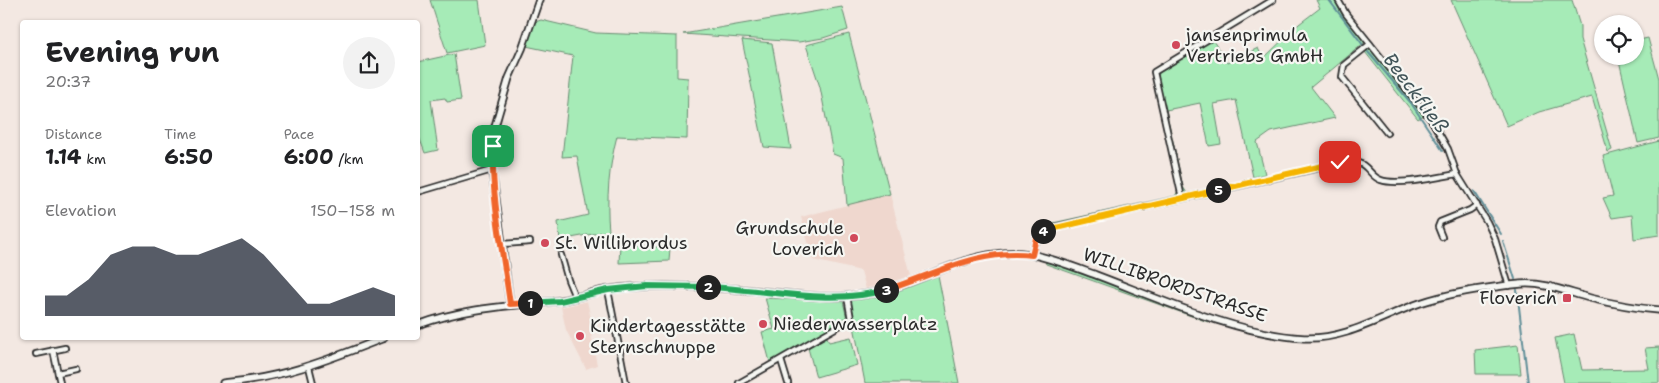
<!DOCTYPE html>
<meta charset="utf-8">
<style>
:root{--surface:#fff;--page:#f2f2f2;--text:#202124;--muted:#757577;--accent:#111827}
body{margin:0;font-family:"Shantell Sans",sans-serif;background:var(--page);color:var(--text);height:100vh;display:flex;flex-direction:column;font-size:19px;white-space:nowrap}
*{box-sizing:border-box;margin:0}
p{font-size:16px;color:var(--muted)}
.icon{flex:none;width:28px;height:28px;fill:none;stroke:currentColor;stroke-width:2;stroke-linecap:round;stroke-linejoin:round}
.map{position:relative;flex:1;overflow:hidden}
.panel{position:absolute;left:20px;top:20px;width:400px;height:320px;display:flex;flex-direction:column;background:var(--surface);border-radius:5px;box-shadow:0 1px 4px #0004}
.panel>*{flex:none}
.controls{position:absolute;left:1594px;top:15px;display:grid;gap:10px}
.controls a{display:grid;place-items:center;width:50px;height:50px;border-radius:50%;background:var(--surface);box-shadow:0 1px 4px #0004;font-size:25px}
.pin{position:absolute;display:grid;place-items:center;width:42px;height:42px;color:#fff;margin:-21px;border-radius:10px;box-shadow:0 2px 8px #0006}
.km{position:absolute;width:25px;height:25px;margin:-12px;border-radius:50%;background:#222;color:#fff;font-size:14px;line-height:25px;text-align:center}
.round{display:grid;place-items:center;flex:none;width:52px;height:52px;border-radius:26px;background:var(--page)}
.summary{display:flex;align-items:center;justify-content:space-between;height:85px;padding:0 25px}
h1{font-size:28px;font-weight:700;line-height:38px}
.figures{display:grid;grid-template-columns:repeat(3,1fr);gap:8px;height:85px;padding:5px 25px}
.figures div{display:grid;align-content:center}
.figures b{font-size:21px;font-weight:700}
.figures small{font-size:14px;font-weight:400}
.figures p{font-size:14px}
.chart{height:140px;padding:10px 25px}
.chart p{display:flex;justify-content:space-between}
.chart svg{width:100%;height:90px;margin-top:5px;fill:var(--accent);opacity:.7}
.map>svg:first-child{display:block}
</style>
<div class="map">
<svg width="1659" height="383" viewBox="0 0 1659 383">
<rect width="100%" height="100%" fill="#f3e8e2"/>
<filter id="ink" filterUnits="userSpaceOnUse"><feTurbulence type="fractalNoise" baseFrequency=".02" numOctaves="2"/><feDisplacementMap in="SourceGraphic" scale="10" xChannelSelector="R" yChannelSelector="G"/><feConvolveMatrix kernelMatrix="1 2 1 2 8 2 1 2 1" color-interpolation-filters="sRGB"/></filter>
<g filter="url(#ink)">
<!-- built -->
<g fill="#efd7ce">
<path d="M 890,194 L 911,276 L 866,289 L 861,271 L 813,260 L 801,217 Z"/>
<path d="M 587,301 L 594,333 L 591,334 L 597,365 L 586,369 L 566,330 L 561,307 Z"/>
</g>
<!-- green -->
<g fill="#a6ebb7" stroke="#688b71">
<path d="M 430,0 L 479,0 L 485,45 L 447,53 Z"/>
<path d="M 1316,0 L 1335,0 L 1365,42 L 1311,87 L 1335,118 L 1271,132 L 1257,142 L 1265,174 L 1253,177 L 1236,100 L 1214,104 L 1221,144 L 1209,146 L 1200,103 L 1166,110 L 1183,187 L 1187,193 L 1183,195 L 1157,80 L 1159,73 L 1212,39 L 1227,63 L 1258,48 L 1263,59 L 1299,24 L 1320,8 Z"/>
<path d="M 1451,0 L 1572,0 L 1580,26 L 1580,39 L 1612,150 L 1608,152 L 1592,97 L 1539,112 L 1507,126 Z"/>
<path d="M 842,7 L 848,30 L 823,38 L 799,42 L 683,34 Z"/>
<path d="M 541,20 L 596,33 L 677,36 L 677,77 L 688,78 L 687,139 L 617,136 C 609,166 606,199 609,231 L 560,240 L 558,222 L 588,215 L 577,156 L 562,157 L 573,56 L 526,46 L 535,22 Z"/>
<path d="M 849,34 L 890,194 L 847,205 L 843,158 L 833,154 L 820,87 L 806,45 Z"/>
<path d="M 1648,38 L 1659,79 L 1659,138 L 1638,143 L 1618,56 L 1635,56 L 1635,41 Z"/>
<path d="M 742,40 L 772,43 L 791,149 L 764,147 Z"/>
<path d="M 1369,49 L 1371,49 L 1424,115 L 1418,119 L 1365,52 Z"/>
<path d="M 454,54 L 461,100 L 447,102 L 445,98 L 431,100 L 438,150 L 425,153 L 418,134 L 418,62 Z"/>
<path d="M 1659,141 L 1659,235 L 1634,239 L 1632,215 L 1612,218 L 1603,198 L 1613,196 L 1603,156 Z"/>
<path d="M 1178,191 L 1177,196 L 1175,197 L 1047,227 L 1034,235 L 1037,229 L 1044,225 L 1175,196 Z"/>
<path d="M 620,244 L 670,248 L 669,261 L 619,263 Z"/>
<path d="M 1045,261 L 1208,319 L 1208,322 L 1046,264 Z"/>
<path d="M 938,275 L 959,383 L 865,383 L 849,300 C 880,298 909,285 938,275 Z"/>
<path d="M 765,298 L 843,301 L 847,319 L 770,362 L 762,332 L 774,329 Z"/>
<path d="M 1574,334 L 1582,370 L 1649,369 L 1645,348 L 1659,347 L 1659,383 L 1564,383 L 1555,338 Z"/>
<path d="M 827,337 L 829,342 L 851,337 L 857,365 L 816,377 L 808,348 Z"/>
<path d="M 1518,345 L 1521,374 L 1476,374 L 1475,350 Z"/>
</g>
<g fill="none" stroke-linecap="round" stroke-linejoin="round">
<!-- stream -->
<g stroke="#5f8e98" stroke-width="2">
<path d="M 1329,0 L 1363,45"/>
<path d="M 1368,52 L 1411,103 L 1443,151"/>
<path d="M 1474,191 L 1501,234"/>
<path d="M 1503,241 L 1515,279"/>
<path d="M 1517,290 L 1528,383"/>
</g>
<defs>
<g id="minor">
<path d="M 1338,0 L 1346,14 L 1432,121 L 1448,149 L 1457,174 L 1487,222 L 1495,239 L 1509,286"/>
<path d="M 1370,44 L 1344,65 L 1342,77 L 1387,133"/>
<path d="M 418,192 L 492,170"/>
<path d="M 1182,198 L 1154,72 L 1273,0"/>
<path d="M 1442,237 L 1438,227 L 1440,222 L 1470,210 L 1477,205"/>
<path d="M 503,244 L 530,242"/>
<path d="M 561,255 L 568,280 L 575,297"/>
<path d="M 1032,255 L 1036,238 L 1047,229 L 1340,163 C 1348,162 1357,161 1363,165 C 1370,170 1373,178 1381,180 C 1397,186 1440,177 1457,174"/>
<path d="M 608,290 L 626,383"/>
<path d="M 53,350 L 60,383"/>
<path d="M 36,354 L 65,348"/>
<path d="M 781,360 L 788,383"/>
<path d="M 309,367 L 313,383"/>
<path d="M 58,373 L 76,369"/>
<path d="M 739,383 L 851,319 L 847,296"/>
</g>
<g id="tertiary">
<path d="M 510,304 L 492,170 L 495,126 L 509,78 L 522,49 L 539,0"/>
<path d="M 418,325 C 463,308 509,306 556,301 C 573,299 589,293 606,290 C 644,284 683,286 721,288 C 770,290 820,302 868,294 C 923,285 972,245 1029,254 C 1052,258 1074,267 1096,275 C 1160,299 1236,334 1304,338 C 1346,340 1382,316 1420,303 C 1450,293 1490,287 1521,284 C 1544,282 1567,292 1590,298 C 1613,304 1635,308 1659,310"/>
<path d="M 223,383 C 283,378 328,360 384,338"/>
</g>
</defs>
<!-- minor casing -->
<use href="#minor" stroke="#2b2b2b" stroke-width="8"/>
<!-- tertiary casing -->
<use href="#tertiary" stroke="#2b2b2b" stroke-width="9"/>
<!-- minor -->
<use href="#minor" stroke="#f6f6f2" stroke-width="4.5"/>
<!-- tertiary -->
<use href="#tertiary" stroke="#f6f6f2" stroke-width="5.5"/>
</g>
</g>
<g fill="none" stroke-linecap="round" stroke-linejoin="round" filter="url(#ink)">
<defs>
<path id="split-1" d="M 493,146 C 491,198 503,252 510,304 L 530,303"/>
<path id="split-2" d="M 530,303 L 560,301 L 608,290 L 647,286 L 708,287"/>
<path id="split-3" d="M 708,287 C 766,289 829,306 886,290"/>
<path id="split-4" d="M 886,290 C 934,275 980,248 1032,255 L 1036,238 L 1043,231"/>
<path id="split-5" d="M 1043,231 L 1218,190"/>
<path id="split-6" d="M 1218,190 L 1340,162"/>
</defs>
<!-- split-1 casing -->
<use href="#split-1" stroke="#fff" stroke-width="10"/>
<!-- split-2 casing -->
<use href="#split-2" stroke="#fff" stroke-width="10"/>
<!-- split-3 casing -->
<use href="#split-3" stroke="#fff" stroke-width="10"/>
<!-- split-4 casing -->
<use href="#split-4" stroke="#fff" stroke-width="10"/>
<!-- split-5 casing -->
<use href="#split-5" stroke="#fff" stroke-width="10"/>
<!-- split-6 casing -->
<use href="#split-6" stroke="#fff" stroke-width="10"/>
<!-- split-1 -->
<use href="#split-1" stroke="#f0652b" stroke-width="6"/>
<!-- split-2 -->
<use href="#split-2" stroke="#22a559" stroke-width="6"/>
<!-- split-3 -->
<use href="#split-3" stroke="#22a559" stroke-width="6"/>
<!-- split-4 -->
<use href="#split-4" stroke="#f0652b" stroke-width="6"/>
<!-- split-5 -->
<use href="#split-5" stroke="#f5b400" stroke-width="6"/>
<!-- split-6 -->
<use href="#split-6" stroke="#f5b400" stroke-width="6"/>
</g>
<!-- markers -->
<g fill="#d1495b" stroke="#f6f6f2" stroke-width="2">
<circle cx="1176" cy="45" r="5"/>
<circle cx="854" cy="238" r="5"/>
<circle cx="545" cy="243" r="5"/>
<rect x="1562" y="293" width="10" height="10" rx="2.5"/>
<circle cx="763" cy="324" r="5"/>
<circle cx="580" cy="336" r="5"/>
</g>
<g text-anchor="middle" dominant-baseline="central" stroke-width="4.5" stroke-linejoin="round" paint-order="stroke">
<!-- poi labels -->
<g font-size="18" fill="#2b2b2b" stroke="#f6f6f2" text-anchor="start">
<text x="1186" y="35">jansenprimula<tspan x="1186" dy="21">Vertriebs GmbH</tspan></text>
<text x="844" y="228" text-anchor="end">Grundschule<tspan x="844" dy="21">Loverich</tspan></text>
<text x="555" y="243">St. Willibrordus</text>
<text x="1557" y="298" text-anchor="end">Floverich</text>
<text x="773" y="324">Niederwasserplatz</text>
<text x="590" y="326">Kindertagesstätte<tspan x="590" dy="21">Sternschnuppe</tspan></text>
</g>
<!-- street labels -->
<g font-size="18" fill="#2b2b2b" stroke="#f6f6f2">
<text transform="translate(1175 285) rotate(19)">WILLIBRORDSTRASSE</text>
</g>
<!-- water labels -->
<g font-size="19" font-style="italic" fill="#415458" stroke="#f6f6f2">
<text transform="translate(1416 93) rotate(53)">Beeckfließ</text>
</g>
</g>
</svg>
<div class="controls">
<a><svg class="icon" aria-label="locate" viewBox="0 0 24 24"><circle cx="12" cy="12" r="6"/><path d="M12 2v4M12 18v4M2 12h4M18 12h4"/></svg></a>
</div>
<div class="pin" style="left:493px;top:146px;background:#1e9e55"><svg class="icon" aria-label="arrive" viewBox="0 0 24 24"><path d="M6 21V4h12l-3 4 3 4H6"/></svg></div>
<div class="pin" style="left:1340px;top:162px;background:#d93025"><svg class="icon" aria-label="check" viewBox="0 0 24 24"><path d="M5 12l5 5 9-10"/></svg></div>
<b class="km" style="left:530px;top:303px">1</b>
<b class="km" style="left:708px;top:287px">2</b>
<b class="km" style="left:886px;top:290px">3</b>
<b class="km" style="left:1043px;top:231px">4</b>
<b class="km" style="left:1218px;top:190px">5</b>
<section class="panel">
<div class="summary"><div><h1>Evening run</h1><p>20:37</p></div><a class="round"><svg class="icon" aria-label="share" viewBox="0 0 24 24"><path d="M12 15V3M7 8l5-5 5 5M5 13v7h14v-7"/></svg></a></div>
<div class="figures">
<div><p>Distance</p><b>1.14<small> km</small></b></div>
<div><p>Time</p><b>6:50</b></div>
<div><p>Pace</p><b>6:00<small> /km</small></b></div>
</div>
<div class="chart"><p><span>Elevation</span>150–158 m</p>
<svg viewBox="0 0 160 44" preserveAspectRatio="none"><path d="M0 44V34L10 34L20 26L30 14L40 10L50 10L60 14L70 14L80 10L90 6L100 14L110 26L120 38L130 38L140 34L150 30L160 34V44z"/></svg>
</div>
</section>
</div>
